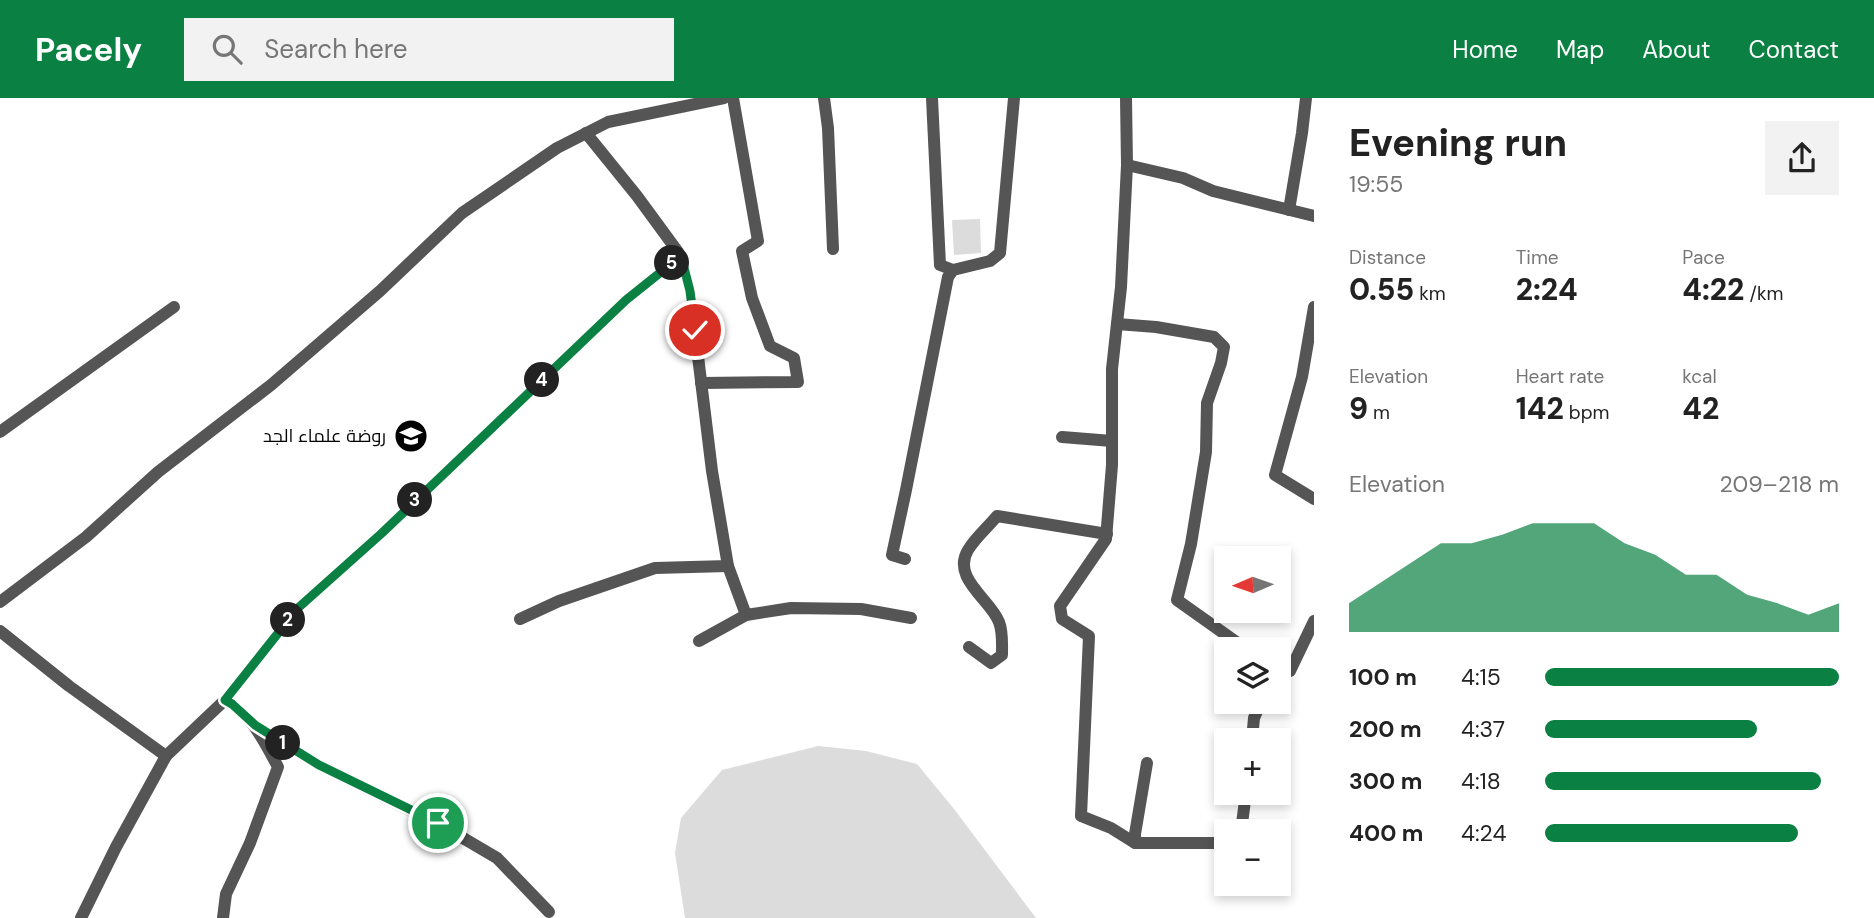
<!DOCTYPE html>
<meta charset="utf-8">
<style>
:root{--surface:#fff;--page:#f2f2f2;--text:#222;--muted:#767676;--accent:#0b8043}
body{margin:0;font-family:"DM Sans",Cairo,sans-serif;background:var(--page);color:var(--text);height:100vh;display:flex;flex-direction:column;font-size:26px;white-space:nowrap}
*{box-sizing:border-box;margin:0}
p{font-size:23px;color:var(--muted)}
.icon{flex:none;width:38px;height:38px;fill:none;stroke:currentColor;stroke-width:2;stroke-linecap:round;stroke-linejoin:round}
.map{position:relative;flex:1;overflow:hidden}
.sheet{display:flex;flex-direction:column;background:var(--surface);width:560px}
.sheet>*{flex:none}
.needle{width:46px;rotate:268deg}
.controls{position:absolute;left:1214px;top:448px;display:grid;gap:14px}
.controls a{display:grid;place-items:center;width:77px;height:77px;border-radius:0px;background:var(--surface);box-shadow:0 4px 10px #0003;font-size:35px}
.pin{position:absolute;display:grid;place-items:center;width:60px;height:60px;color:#fff;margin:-30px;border:4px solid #fff;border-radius:50%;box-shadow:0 2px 7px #0007}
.km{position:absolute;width:35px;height:35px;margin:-18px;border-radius:50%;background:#222;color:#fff;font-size:19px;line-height:35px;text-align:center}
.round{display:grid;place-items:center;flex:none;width:74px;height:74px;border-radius:0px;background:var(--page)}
.headline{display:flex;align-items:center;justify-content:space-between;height:119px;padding:0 35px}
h1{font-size:38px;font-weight:800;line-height:52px}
.metrics{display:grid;grid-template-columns:repeat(3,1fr);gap:10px;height:119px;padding:7px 35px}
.metrics div{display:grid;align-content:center}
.metrics b{font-size:30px;font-weight:800}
.metrics small{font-size:19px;font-weight:400}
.metrics p{font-size:19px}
.chart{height:196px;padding:14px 35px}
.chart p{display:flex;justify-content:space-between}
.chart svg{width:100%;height:126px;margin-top:7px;fill:var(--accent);opacity:.7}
ul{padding:0 35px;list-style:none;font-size:23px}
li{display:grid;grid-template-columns:112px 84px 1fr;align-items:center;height:52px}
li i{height:18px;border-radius:9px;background:var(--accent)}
header{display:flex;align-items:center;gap:42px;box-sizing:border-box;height:98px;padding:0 35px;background:var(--accent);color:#fff}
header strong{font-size:33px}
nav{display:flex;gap:38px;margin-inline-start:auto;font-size:24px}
.search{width:490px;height:63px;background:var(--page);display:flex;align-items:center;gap:18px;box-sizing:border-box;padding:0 24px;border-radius:0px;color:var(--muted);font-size:26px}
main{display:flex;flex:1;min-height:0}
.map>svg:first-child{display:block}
</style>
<header>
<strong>Pacely</strong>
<div class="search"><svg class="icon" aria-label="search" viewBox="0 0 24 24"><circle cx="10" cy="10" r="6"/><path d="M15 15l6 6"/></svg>Search here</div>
<nav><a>Home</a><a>Map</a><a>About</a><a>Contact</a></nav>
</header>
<main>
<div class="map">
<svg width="1314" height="820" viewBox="0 0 1314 820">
<rect width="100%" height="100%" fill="#fff"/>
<!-- green -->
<g fill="#dcdcdc">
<path d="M 980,121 L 981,155 L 954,157 L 952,122 Z"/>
<path d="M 818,648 L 866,653 L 917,666 L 954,711 L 1036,820 L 685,820 L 675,755 L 681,720 L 722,672 Z"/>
</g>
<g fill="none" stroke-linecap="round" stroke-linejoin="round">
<!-- minor -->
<g stroke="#555" stroke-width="12">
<path d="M 824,0 L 828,30 L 833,151"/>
<path d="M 932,0 L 940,167 L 953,172"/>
<path d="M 1126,0 L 1127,67 L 1121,189 L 1112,271 L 1112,367 L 1106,441 L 1060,508 L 1062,521 L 1089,538 L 1081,718 L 1111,730 L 1135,745"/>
<path d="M 1127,67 L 1183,80 L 1213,93 L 1314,118"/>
<path d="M 1289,112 L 1302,35 L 1306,0"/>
<path d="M 1314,209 L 1302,279 L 1275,377 L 1314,401"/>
<path d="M 1117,226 L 1156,229 L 1214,239 L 1224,249 L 1221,265 L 1207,305 L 1206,354 L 1191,446 L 1177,502 L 1246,551"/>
<path d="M 701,285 L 798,284 L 794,260 L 770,248 L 752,200 L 742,153 L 758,143 L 733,0"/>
<path d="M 0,334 L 174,209"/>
<path d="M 1062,339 L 1112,343"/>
<path d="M 905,461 L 892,457 L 906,392 L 948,179 L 953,172 L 990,163 L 1000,155 L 1014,0"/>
<path d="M 728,468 L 746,517"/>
<path d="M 0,504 L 86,439 L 158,374 L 271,287 L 380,193 L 462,115 L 557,50 L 608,24 L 724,0"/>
<path d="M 520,521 L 559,503 L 655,470 L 728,468 L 712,373 L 690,193 L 681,158"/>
<path d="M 0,533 L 69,588 L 166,658 L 116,749 L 81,820"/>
<path d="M 699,543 L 746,517 L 791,510 L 861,511 L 911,520"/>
<path d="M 969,549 L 991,565 L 1002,557 C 1002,546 1003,534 999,524 C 991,502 951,480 968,452 C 975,440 988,429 997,418 L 1107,436"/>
<path d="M 1279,572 L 1290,573 L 1314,523"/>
<path d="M 255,627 L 319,667 L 446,730 L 497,760 L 549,814"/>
<path d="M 1252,642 L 1254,620 L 1261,604"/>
<path d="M 166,658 L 225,602 L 298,510 L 382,435 L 627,202 L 681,158 L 637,98 L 586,35"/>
<path d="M 1147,665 L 1135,736 L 1135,745 L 1227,745"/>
<path d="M 1241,733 L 1246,695"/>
<path d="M 223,820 L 226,796 L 250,745 L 278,669 C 264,643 252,617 225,602"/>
</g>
</g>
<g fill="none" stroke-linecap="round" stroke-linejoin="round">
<defs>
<path id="route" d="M 438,725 L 319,667 L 255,627 L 232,606 L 225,602 L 298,510 L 382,435 L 626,202 L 681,158 L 690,193 L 695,232"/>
</defs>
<!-- route casing -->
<use href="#route" stroke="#fff" stroke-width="14"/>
<!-- route -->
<use href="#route" stroke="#0b8043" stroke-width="9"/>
</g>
<!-- icons -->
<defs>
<symbol id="school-disc" viewBox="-11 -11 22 22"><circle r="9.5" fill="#000" stroke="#fff"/><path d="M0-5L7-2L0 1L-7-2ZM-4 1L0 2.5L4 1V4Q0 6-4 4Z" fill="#fff"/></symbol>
</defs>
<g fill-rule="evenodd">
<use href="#school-disc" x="392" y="319" width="38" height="38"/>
</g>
<g text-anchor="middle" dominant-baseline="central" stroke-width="5" stroke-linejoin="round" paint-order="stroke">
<!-- poi labels -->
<g font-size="18" fill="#000" stroke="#fff" text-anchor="end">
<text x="386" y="338">روضة علماء الجد</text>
</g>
</g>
</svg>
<div class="controls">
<a><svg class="needle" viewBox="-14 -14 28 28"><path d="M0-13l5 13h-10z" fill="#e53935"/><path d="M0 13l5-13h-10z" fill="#767676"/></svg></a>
<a><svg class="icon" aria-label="layers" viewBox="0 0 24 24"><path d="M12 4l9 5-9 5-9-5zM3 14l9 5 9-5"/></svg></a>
<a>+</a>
<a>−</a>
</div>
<div class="pin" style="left:438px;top:725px;background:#1e9e55"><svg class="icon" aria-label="arrive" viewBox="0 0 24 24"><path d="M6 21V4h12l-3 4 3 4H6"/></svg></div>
<div class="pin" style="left:695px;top:232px;background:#d93025"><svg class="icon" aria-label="check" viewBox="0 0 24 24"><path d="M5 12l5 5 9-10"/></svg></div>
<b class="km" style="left:283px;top:645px">1</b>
<b class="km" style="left:288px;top:522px">2</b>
<b class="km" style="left:415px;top:402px">3</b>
<b class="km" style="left:542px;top:282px">4</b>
<b class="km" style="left:672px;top:165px">5</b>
</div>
<section class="sheet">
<div class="headline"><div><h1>Evening run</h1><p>19:55</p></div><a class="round"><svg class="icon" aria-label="share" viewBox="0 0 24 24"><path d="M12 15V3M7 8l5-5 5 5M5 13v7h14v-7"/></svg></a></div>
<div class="metrics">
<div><p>Distance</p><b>0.55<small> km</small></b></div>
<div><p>Time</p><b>2:24</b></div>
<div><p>Pace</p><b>4:22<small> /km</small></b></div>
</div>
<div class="metrics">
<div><p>Elevation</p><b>9<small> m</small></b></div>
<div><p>Heart rate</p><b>142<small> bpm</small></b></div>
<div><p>kcal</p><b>42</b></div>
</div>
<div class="chart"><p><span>Elevation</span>209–218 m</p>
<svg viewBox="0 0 160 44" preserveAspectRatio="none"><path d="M0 44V34L10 27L20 20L30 13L40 13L50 10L60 6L70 6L80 6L90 13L100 17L110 24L120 24L130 31L140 34L150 38L160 34V44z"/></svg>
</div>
<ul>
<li><b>100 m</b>4:15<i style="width:100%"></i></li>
<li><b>200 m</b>4:37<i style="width:72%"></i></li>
<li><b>300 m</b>4:18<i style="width:94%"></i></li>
<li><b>400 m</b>4:24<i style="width:86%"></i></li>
</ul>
</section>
</main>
